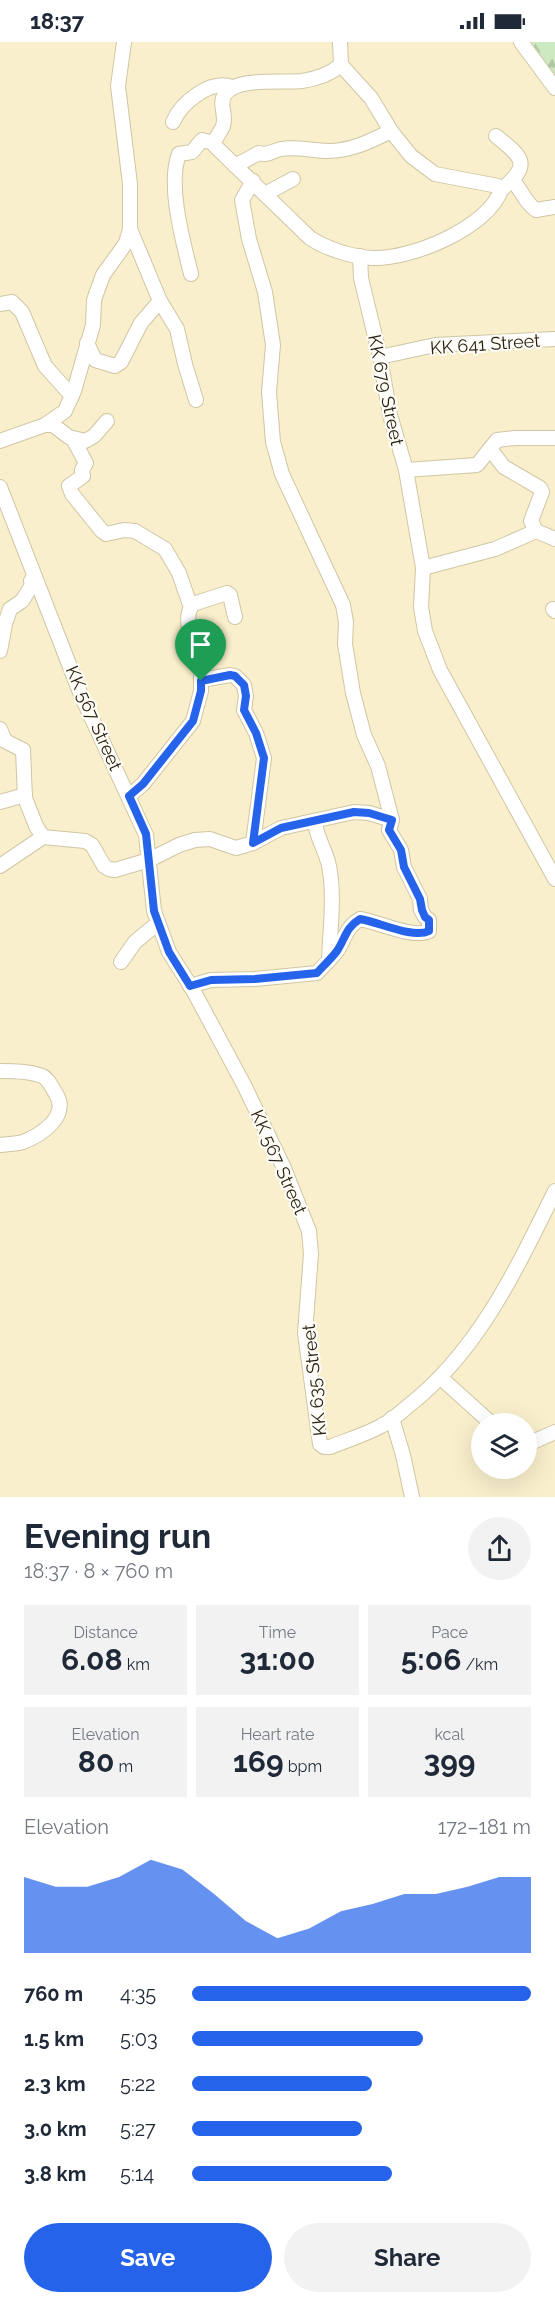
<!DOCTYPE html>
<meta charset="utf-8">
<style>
:root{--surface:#fff;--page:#f2f2f3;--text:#1f2937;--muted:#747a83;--accent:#2563eb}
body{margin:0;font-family:Raleway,sans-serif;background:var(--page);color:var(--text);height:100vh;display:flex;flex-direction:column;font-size:22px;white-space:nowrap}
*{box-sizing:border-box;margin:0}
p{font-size:20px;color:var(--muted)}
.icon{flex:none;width:33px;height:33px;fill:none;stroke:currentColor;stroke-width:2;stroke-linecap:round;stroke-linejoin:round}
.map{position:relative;height:1455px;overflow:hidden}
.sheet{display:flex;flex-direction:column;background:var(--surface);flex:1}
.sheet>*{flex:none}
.tools{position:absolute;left:471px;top:1371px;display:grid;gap:12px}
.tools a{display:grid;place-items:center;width:66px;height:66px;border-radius:50%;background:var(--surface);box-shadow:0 6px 24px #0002;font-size:30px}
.pin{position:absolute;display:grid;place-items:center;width:51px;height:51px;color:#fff;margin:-62px -26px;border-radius:50% 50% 50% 0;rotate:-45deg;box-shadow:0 0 6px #0007}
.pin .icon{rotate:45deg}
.round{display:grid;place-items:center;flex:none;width:63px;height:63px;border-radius:32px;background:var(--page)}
.head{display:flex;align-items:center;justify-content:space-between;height:102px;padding:0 24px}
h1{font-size:33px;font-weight:700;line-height:45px}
.figures{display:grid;grid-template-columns:repeat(3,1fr);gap:9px;height:102px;padding:6px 24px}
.figures div{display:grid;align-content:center;border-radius:0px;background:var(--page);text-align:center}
.figures b{font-size:30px;font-weight:700}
.figures small{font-size:16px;font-weight:400}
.figures p{font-size:16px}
.chart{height:168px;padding:12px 24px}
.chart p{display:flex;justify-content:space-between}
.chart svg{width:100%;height:108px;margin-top:6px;fill:var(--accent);opacity:.7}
.action{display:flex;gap:12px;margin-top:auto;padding:12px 24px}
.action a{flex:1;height:69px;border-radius:36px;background:var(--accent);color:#fff;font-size:24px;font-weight:700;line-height:69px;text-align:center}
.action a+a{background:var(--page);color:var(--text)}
ul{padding:0 24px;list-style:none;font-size:20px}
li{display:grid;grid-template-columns:96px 72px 1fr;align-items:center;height:45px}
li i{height:15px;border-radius:8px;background:var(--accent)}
.status{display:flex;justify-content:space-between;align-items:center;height:42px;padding:0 30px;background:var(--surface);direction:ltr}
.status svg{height:16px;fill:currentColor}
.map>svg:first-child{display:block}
</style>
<div class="status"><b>18:37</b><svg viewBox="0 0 49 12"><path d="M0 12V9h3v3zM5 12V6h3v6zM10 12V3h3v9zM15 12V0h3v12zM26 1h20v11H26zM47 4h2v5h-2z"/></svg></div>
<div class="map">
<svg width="555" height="1455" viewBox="0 0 555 1455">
<defs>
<pattern id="forest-firs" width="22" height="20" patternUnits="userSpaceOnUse" patternTransform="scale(1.5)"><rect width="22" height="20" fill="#cce9c1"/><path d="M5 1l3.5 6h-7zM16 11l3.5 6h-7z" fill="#afc7a5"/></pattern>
</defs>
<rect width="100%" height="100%" fill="#f9efcc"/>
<!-- forest -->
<path fill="url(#forest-firs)" d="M 531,0 L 555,0 L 555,34 Z"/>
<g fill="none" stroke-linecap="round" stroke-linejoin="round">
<defs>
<g id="minor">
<path d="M 340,0 L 341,23 C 330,32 316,37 302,39 C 282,41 237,35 225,52 C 218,62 227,73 223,84 C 221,89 216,95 214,101 L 215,104 L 310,196 C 327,207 352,215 372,216 C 410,218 488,186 501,148 L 498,144 L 435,132 L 411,114 L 391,89 L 371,56 L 341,23"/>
<path d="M 521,0 L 555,46"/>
<path d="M 173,80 C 181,61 210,37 232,45"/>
<path d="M 496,94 C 523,116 532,122 501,148"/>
<path d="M 235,124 L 259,111 C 268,114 272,109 281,107 C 296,104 313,109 328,109 C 351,109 371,99 391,89"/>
<path d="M 512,138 C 522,148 525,161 536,168 L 555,165"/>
<path d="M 265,152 L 293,137"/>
<path d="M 130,187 L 160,259 L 177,287 L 185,322 L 196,358"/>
<path d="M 360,214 L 361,236 L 380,315 L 390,373 L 406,428 L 423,526 L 421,565 L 425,589 L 440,628 L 555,837"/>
<path d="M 191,232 C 183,199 167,143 179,112 L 192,110 L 202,98 L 214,101"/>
<path d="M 0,262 L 12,260 L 22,270 L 45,324 L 72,354"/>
<path d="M 87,301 L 95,318 L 115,324 L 121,320 L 141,281 L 160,259"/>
<path d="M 380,315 L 435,303 L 555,297"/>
<path d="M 45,383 L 53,383 L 69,395 L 85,399 L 94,394 L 107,379"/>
<path d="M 73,397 L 86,421 L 82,428 L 83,434 L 69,444 L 72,452 L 102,489 L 106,492 L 124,488 L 135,489 L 165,507 L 179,531 L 189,560 L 193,562 L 227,551 L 230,553 L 235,575"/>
<path d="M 0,399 L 45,383 L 65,369 L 74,349 L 93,283 L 94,258 L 103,233 L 126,201 L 130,187 L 130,142 L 118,44 L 124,0"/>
<path d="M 490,407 L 504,425 L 540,446 L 542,450 L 531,479 L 536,489"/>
<path d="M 406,428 L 477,423 L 497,398 L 515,396 L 555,396"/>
<path d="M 0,445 L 81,653 L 146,793 L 154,869 L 169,910 L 193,948 L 244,1043 L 284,1126 L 309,1189 L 311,1212 L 305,1291 L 320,1402 L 324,1405 L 330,1405 C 347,1398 365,1393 381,1384 C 390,1380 399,1372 407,1365 C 478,1310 516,1228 555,1149"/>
<path d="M 423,526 L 495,507 L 536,489 L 555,497"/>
<path d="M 553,567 L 555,569"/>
<path d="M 0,609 L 5,582 L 10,567 L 22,559 L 32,543 L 31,539 L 34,535"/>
<path d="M 201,638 L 230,633 L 235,634 L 244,643 L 246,654 L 244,668 L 256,691 L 264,716 L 253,801"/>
<path d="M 0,687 L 5,699 L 23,708 L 25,756 L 36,784 L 43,795"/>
<path d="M 129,754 L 143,742 L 193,679 L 201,649 L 201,623 L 196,596 L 190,593 C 188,582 186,571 193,562"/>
<path d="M 0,760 L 25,753"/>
<path d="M 315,779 C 316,796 326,808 329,824 C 335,854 330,887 329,918"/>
<path d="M 0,824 L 43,795 L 85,799 L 92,803 L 104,824 L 109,827 L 115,828 L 149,818 L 179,803 L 195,798 L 210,797 L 236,806 L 253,801 L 281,786 L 354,770 L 369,771 L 392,778"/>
<path d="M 121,920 L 135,900 L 158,881"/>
<path d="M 190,944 L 211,938 L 255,937 L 317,931 C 323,924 331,917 337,909 C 345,897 346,885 360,877 C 379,880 413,897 429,889 L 429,878 L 425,875 L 421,868 L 420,857 L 404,825 L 401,808 L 389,788 L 392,778 L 378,724 L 364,693 L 353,651 L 345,602 L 346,580 L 343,563 L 282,432 L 273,400 L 269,350 L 273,303 L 265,250 L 249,197 L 242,158 L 253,139"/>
<path d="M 0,1029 C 13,1029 30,1029 42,1034 C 49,1037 52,1046 56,1052 C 70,1074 41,1093 23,1100 C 16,1102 8,1102 0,1103"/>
<path d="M 441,1336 L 492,1382"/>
<path d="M 392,1376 L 403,1413 L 412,1455"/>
<path d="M 526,1403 L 555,1390"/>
</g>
</defs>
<!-- minor casing -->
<use href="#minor" stroke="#cfc6a4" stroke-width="16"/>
<!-- minor -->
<use href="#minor" stroke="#fff" stroke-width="14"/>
</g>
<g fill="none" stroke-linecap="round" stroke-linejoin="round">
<defs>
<path id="route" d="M 230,633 L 235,634 L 244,643 L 246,654 L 244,668 L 256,691 L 264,716 L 253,801 L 281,786 L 354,770 L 369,771 L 392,778 L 389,788 L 401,808 L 404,825 L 420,857 L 422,868 L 425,875 L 429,878 L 429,889 C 413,897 379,880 360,877 C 346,885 345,897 337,909 C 331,917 323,924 317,931 L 255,937 L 211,938 L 190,944 L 169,910 L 154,869 L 146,792 L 129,754 L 143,742 L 193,679 L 201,649 L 201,639 Z"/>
</defs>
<!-- route casing -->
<use href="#route" stroke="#fff" stroke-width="12"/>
<!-- route -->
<use href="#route" stroke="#2563eb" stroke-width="8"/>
</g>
<g text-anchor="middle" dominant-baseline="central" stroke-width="4.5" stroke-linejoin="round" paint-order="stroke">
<!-- street labels -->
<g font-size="18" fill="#221e12" stroke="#fefcf5">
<text transform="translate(485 302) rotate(-4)">KK 641 Street</text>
<text transform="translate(386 348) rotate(78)">KK 679 Street</text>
<text transform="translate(94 676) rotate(66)">KK 567 Street</text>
<text transform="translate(279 1120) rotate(66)">KK 567 Street</text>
<text transform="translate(314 1338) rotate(-96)">KK 635 Street</text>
</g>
</g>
</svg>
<div class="tools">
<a><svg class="icon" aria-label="layers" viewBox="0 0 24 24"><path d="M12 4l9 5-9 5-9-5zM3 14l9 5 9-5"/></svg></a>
</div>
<div class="pin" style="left:201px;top:639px;background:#1e9e55"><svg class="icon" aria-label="arrive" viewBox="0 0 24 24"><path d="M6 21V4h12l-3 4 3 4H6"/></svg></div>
</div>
<section class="sheet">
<div class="head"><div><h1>Evening run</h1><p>18:37 · 8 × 760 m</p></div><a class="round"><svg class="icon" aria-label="share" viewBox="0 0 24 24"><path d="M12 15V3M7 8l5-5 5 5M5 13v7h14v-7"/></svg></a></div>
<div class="figures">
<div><p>Distance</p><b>6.08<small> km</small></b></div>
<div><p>Time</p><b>31:00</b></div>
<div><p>Pace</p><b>5:06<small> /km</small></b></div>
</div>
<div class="figures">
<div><p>Elevation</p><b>80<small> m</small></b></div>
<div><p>Heart rate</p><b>169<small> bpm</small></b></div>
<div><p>kcal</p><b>399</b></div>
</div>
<div class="chart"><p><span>Elevation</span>172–181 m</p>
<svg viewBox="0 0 160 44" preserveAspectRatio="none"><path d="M0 44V13L10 17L20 17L30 13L40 6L50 10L60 20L70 31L80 38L90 34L100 27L110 24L120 20L130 20L140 17L150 13L160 13V44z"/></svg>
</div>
<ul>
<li><b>760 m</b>4:35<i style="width:100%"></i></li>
<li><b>1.5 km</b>5:03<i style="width:68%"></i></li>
<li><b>2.3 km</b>5:22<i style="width:53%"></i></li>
<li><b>3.0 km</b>5:27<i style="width:50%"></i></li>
<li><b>3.8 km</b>5:14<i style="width:59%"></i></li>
</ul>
<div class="action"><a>Save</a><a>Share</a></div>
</section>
